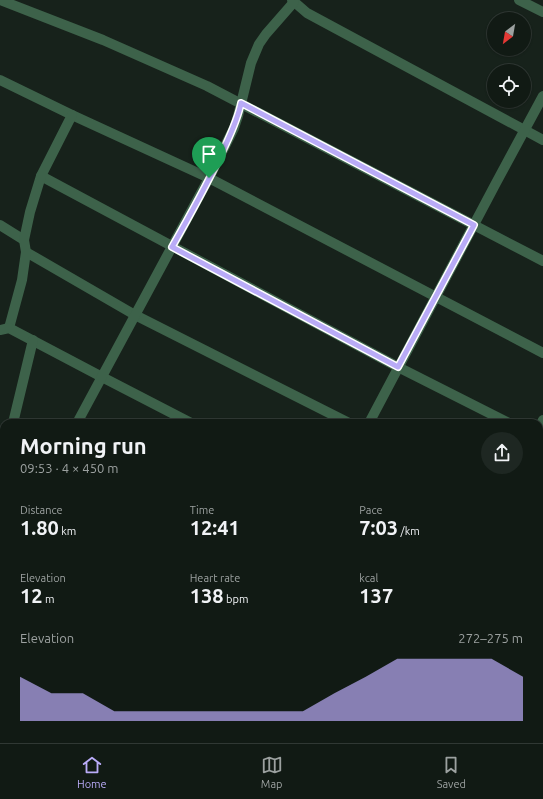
<!DOCTYPE html>
<meta charset="utf-8">
<style>
:root{--surface:#111a14;--page:#1e2722;--text:#f1f3f6;--muted:#9ca1a0;--line:#303834;--accent:#b9abf7}
body{margin:0;font-family:Ubuntu,sans-serif;background:var(--page);color:var(--text);height:100vh;display:flex;flex-direction:column;font-size:15px;white-space:nowrap}
*{box-sizing:border-box;margin:0}
p{font-size:13px;color:var(--muted)}
.icon{flex:none;width:22px;height:22px;fill:none;stroke:currentColor;stroke-width:2;stroke-linecap:round;stroke-linejoin:round}
.map{position:relative;flex:1;overflow:hidden}
.panel{position:absolute;left:0px;top:419px;width:543px;height:324px;display:flex;flex-direction:column;background:var(--surface);border-radius:12px 12px 0 0;box-shadow:0 1px 3px #0004,0 0 0 1px var(--line)}
.panel>*{flex:none}
.needle{width:26px;rotate:211deg}
.controls{position:absolute;left:487px;top:12px;display:grid;gap:8px}
.controls a{display:grid;place-items:center;width:44px;height:44px;border-radius:50%;background:var(--surface);box-shadow:0 1px 3px #0004,0 0 0 1px var(--line);font-size:20px}
.pin{position:absolute;display:grid;place-items:center;width:34px;height:34px;color:#fff;margin:-41px -17px;border-radius:50% 50% 50% 0;rotate:-45deg;box-shadow:0 0 4px #0007}
.pin .icon{rotate:45deg}
.round{display:grid;place-items:center;flex:none;width:42px;height:42px;border-radius:21px;background:var(--page)}
.headline{display:flex;align-items:center;justify-content:space-between;height:68px;padding:0 20px}
h1{font-size:22px;font-weight:700;line-height:30px}
.figures{display:grid;grid-template-columns:repeat(3,1fr);gap:6px;height:68px;padding:4px 20px}
.figures div{display:grid;align-content:center}
.figures b{font-size:20px;font-weight:700}
.figures small{font-size:11px;font-weight:400}
.figures p{font-size:11px}
.chart{height:112px;padding:8px 20px}
.chart p{display:flex;justify-content:space-between}
.chart svg{width:100%;height:72px;margin-top:4px;fill:var(--accent);opacity:.7}
.tabs{display:flex;justify-content:space-around;align-items:center;height:56px;border-top:1px solid var(--line);background:var(--surface);font-size:11px;color:var(--muted)}
.tabs a{display:grid;justify-items:center;gap:2px}
.tabs .selected{color:var(--accent)}
.map>svg:first-child{display:block}
</style>
<div class="map">
<svg width="543" height="743" viewBox="0 0 543 743">
<rect width="100%" height="100%" fill="#17221b"/>
<!-- building -->
<g fill="#b1bfb5">
<path d="M 539,688 L 543,690 L 543,704 L 539,702 Z"/>
<path d="M 540,706 L 543,707 L 543,726 L 539,724 L 539,709 Z"/>
<path d="M 539,727 L 543,729 L 543,738 L 539,737 Z"/>
</g>
<g fill="none" stroke-linecap="round" stroke-linejoin="round">
<!-- minor -->
<g stroke="#3d624a" stroke-width="10">
<path d="M 0,0 L 103,40 L 207,86 L 543,261"/>
<path d="M 292,0 L 307,13 L 543,140"/>
<path d="M 519,0 L 543,12"/>
<path d="M 0,80 L 72,115 L 209,178 L 543,353"/>
<path d="M 41,176 L 398,367 L 509,423"/>
<path d="M 0,225 L 24,240"/>
<path d="M 26,252 L 135,315 L 349,423"/>
<path d="M 9,328 L 22,280 L 26,252 L 24,240 L 30,212 L 41,176 L 72,115"/>
<path d="M 0,330 L 9,328 L 102,377 L 191,423"/>
<path d="M 13,423 L 33,340"/>
<path d="M 77,423 L 209,178 L 234,128 L 238,116 L 251,63 L 259,44 L 266,34 L 294,2"/>
<path d="M 369,423 L 496,183 L 543,96"/>
<path d="M 539,428 L 543,420"/>
<path d="M 539,438 L 543,440"/>
<path d="M 0,543 L 4,545"/>
<path d="M 539,543 L 543,543"/>
<path d="M 539,580 L 543,582"/>
<path d="M 0,590 L 4,579"/>
<path d="M 0,629 L 4,630"/>
<path d="M 539,660 L 543,661"/>
<path d="M 0,721 L 4,723"/>
<path d="M 43,739 L 53,743"/>
<path d="M 280,739 L 290,743"/>
<path d="M 515,739 L 525,743"/>
<path d="M 136,743 L 138,739"/>
<path d="M 326,743 L 327,739"/>
<path d="M 485,743 L 486,739"/>
</g>
</g>
<g fill="none" stroke-linecap="round" stroke-linejoin="round">
<defs>
<path id="route" d="M 241,103 L 474,225 L 398,367 L 172,247 C 189,217 205,188 220,157 C 228,139 237,123 241,103 Z"/>
</defs>
<!-- route casing -->
<use href="#route" stroke="#fff" stroke-width="8"/>
<!-- route -->
<use href="#route" stroke="#b9abf7" stroke-width="5"/>
</g>
</svg>
<div class="controls">
<a><svg class="needle" viewBox="-14 -14 28 28"><path d="M0-13l5 13h-10z" fill="#e53935"/><path d="M0 13l5-13h-10z" fill="#9ca1a0"/></svg></a>
<a><svg class="icon" aria-label="locate" viewBox="0 0 24 24"><circle cx="12" cy="12" r="6"/><path d="M12 2v4M12 18v4M2 12h4M18 12h4"/></svg></a>
</div>
<div class="pin" style="left:209px;top:178px;background:#1e9e55"><svg class="icon" aria-label="arrive" viewBox="0 0 24 24"><path d="M6 21V4h12l-3 4 3 4H6"/></svg></div>
<section class="panel">
<div class="headline"><div><h1>Morning run</h1><p>09:53 · 4 × 450 m</p></div><a class="round"><svg class="icon" aria-label="share" viewBox="0 0 24 24"><path d="M12 15V3M7 8l5-5 5 5M5 13v7h14v-7"/></svg></a></div>
<div class="figures">
<div><p>Distance</p><b>1.80<small> km</small></b></div>
<div><p>Time</p><b>12:41</b></div>
<div><p>Pace</p><b>7:03<small> /km</small></b></div>
</div>
<div class="figures">
<div><p>Elevation</p><b>12<small> m</small></b></div>
<div><p>Heart rate</p><b>138<small> bpm</small></b></div>
<div><p>kcal</p><b>137</b></div>
</div>
<div class="chart"><p><span>Elevation</span>272–275 m</p>
<svg viewBox="0 0 160 44" preserveAspectRatio="none"><path d="M0 44V17L10 27L20 27L30 38L40 38L50 38L60 38L70 38L80 38L90 38L100 27L110 17L120 6L130 6L140 6L150 6L160 17V44z"/></svg>
</div>
</section>
</div>
<nav class="tabs">
<a class="selected"><svg class="icon" aria-label="home" viewBox="0 0 24 24"><path d="M3 11l9-7 9 7M6 9v11h12V9"/></svg>Home</a>
<a><svg class="icon" aria-label="map" viewBox="0 0 24 24"><path d="M3 6l6-2 6 2 6-2v14l-6 2-6-2-6 2zM9 4v14M15 6v14"/></svg>Map</a>
<a><svg class="icon" aria-label="saved" viewBox="0 0 24 24"><path d="M7 4h10v16l-5-4-5 4z"/></svg>Saved</a>
</nav>
